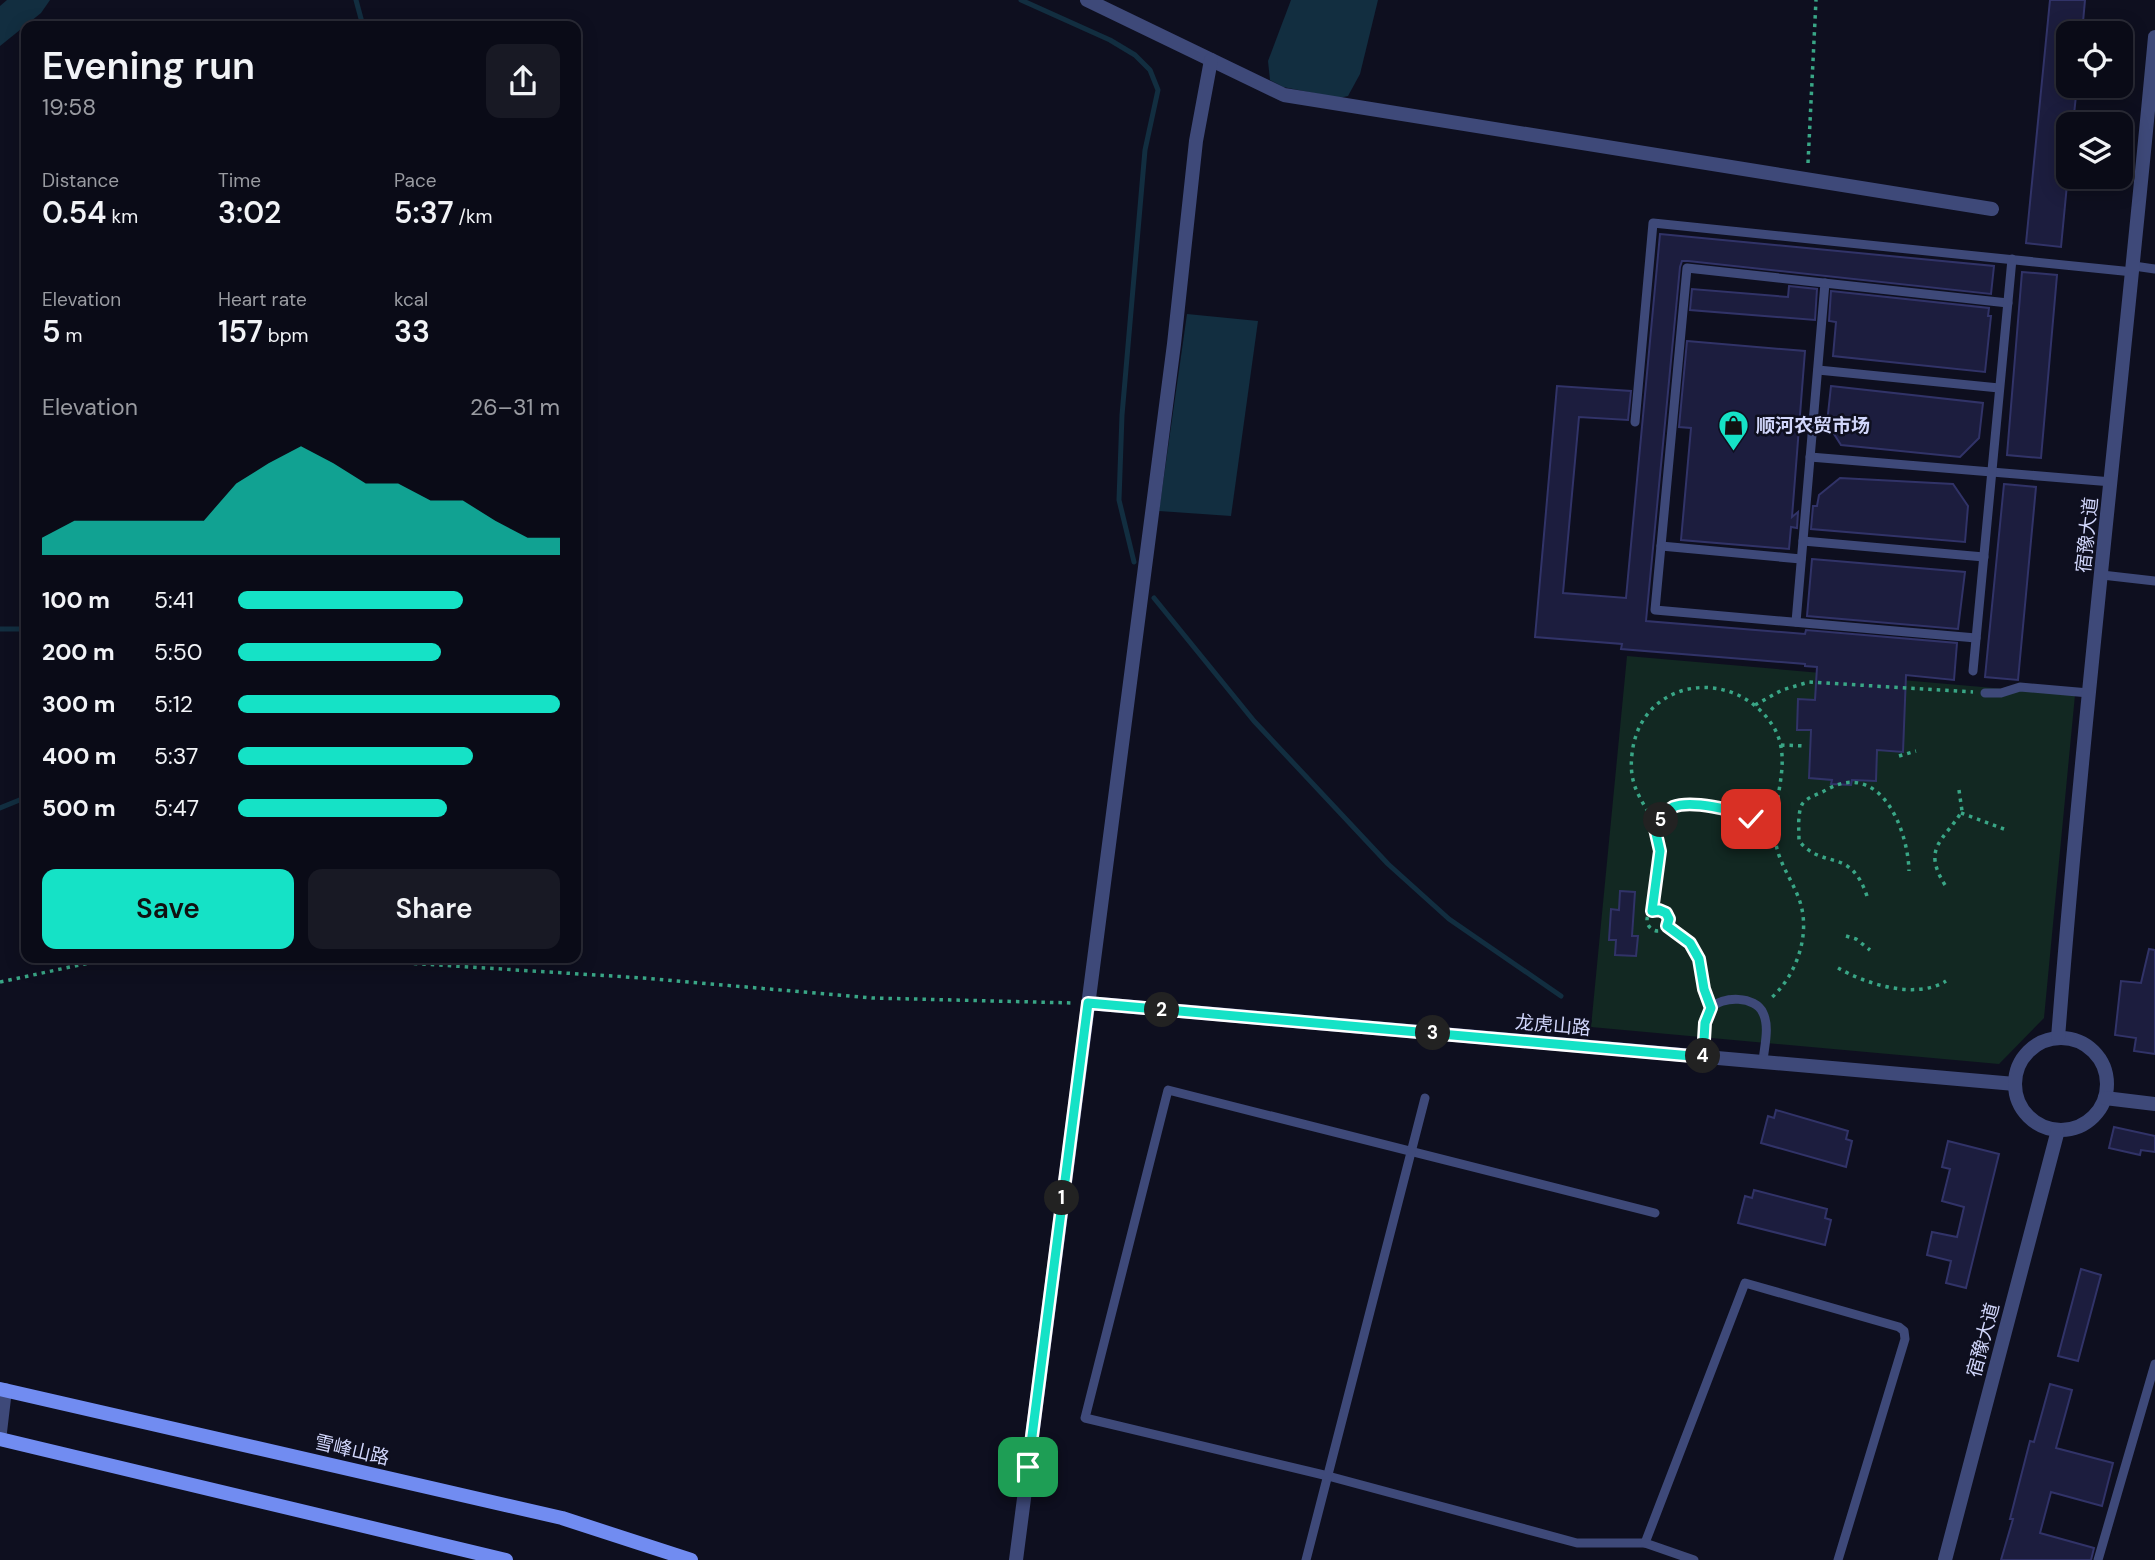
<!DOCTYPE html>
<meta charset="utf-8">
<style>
:root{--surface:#0a0b17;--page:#181924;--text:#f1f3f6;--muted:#999ba1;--line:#2a2b36;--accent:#15e2c6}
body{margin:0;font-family:"DM Sans","Noto Sans SC",sans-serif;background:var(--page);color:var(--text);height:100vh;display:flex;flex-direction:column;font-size:26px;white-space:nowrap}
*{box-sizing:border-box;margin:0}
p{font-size:23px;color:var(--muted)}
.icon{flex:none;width:38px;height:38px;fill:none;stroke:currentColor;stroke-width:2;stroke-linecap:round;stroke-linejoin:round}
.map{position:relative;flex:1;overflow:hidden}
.side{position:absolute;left:21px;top:21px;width:560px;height:942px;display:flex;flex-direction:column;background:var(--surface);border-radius:14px;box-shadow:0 4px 18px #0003,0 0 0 2px var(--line)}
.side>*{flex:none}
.tools{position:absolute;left:2056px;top:21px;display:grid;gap:14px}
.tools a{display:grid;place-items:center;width:77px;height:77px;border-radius:14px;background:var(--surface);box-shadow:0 4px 18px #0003,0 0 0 2px var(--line);font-size:35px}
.pin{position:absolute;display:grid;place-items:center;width:60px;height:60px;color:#fff;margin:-30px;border-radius:14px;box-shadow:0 4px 10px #0006}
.km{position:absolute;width:35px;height:35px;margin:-18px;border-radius:50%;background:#222;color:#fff;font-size:19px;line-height:35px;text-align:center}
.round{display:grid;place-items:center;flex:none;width:74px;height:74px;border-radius:14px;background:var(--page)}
.summary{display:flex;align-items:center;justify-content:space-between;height:119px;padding:0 21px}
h1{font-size:38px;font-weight:600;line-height:52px}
.stats{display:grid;grid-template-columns:repeat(3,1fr);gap:10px;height:119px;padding:7px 21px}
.stats div{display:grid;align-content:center}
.stats b{font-size:30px;font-weight:600}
.stats small{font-size:19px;font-weight:400}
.stats p{font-size:19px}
.chart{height:196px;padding:14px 21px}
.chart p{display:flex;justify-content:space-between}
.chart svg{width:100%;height:126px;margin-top:7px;fill:var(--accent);opacity:.7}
.button{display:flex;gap:14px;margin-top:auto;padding:14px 21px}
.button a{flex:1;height:80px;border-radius:14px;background:var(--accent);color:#111;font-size:28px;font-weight:600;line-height:80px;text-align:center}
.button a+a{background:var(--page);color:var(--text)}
ul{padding:0 21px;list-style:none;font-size:23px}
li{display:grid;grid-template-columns:112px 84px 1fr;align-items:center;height:52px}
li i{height:18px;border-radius:9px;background:var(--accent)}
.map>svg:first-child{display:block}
</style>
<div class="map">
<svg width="2155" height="1560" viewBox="0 0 2155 1560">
<rect width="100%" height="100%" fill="#0e0f1f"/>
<!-- green -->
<path fill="#122822" d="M 1627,656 L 2075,695 L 2044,1018 L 1999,1064 L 1591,1027 Z"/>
<!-- water -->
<g fill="#122e40">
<path d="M 7,0 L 50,0 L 41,13 L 0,46 L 0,6 Z"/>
<path d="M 1291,0 L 1378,0 L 1360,74 L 1348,96 L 1339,98 L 1283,87 L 1270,80 L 1268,61 Z"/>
<path d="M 1187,314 L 1258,321 L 1231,516 L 1159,511 Z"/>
</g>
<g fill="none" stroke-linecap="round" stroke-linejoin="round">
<!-- stream -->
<g stroke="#122e40" stroke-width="5">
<path d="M 356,0 L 363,26"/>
<path d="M 1021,0 L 1110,40 L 1135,55 L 1150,70 L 1158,90 L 1145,150 L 1122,415 L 1119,500 L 1134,562"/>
<path d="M 1154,598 L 1254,721 L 1388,864 L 1449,919 L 1561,996"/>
<path d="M 0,629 L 26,629"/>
<path d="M 0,808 L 22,799 L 26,790"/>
</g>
</g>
<!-- building -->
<g fill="#1c1d3e" stroke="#313368" stroke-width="2">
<path d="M 2050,0 L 2085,0 L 2082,33 L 2068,33 L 2068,86 L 2077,86 L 2073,124 L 2068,124 L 2068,174 L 2061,247 L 2026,243 Z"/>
<path d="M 1660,234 L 1994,266 L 1991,294 L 1688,261 L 1682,261 L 1680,267 L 1646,621 L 1805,634 L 1806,630 L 1957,643 L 1954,680 L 1906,675 L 1903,752 L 1877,750 L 1876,781 L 1852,780 L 1851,785 L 1831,784 L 1832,780 L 1809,778 L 1811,730 L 1797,730 L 1798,699 L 1815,700 L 1817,667 L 1805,666 L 1805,664 L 1621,649 L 1622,644 L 1535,637 L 1557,386 L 1631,391 L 1628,420 L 1579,417 L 1563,593 L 1626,598 Z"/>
<path d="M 2022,272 L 2057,275 L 2041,458 L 2007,455 Z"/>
<path d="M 1789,286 L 1817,289 L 1815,320 L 1690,310 L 1692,289 L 1788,297 Z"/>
<path d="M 1831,291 L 1989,308 L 1988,316 L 1991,316 L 1985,372 L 1833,356 L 1836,322 L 1829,321 Z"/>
<path d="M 1687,341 L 1805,351 L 1792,517 L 1798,512 L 1797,528 L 1791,527 L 1789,549 L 1681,540 L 1691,428 L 1679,427 Z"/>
<path d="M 1831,386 L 1983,403 L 1979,438 L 1960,457 L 1841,445 L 1827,423 Z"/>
<path d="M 1840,478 L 1953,484 L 1968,506 L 1965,542 L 1811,529 L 1813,506 L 1817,506 L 1819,495 Z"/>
<path d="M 2004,484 L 2036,487 L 2018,680 L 1985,677 Z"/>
<path d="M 1812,559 L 1965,572 L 1958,629 L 1807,616 Z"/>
<path d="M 1620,891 L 1635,892 L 1632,936 L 1638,936 L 1636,956 L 1615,955 L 1616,940 L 1609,940 L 1611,909 L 1619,910 Z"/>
<path d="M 2149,949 L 2155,950 L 2155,1054 L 2134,1051 L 2136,1038 L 2115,1035 L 2121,981 L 2141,983 Z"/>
<path d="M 1776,1110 L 1848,1131 L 1846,1139 L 1852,1141 L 1846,1167 L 1761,1143 L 1768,1116 L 1774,1118 Z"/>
<path d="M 2114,1127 L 2155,1136 L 2155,1152 L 2141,1150 L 2140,1155 L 2109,1148 Z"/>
<path d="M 1948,1141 L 1999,1154 L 1966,1288 L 1946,1283 L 1951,1261 L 1927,1255 L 1932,1232 L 1957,1237 L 1964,1207 L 1942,1201 L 1950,1169 L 1942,1167 Z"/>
<path d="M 1754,1190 L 1827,1209 L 1825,1218 L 1831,1220 L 1825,1245 L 1738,1223 L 1745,1196 L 1752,1198 Z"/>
<path d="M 2081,1269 L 2101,1275 L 2078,1361 L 2058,1356 Z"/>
<path d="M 2050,1384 L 2072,1390 L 2056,1448 L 2113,1463 L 2102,1506 L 2051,1492 L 2040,1533 L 2094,1548 L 2091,1560 L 2001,1560 L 2013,1519 L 2010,1519 L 2030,1441 L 2034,1442 Z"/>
</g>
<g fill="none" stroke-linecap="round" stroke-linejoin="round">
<!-- path -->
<g stroke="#39a686" stroke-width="3.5" stroke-dasharray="3.5 5" stroke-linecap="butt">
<path d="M 1808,163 L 1816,0"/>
<path d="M 1755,705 L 1782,690 L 1809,682 L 1973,692"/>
<path d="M 1781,745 L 1806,746"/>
<path d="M 1899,756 L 1916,751"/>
<path d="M 1961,813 L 2004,829"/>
<path d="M 1655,829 C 1660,822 1665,811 1673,807 C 1690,800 1736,809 1751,819"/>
<path d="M 1945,885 C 1921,847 1945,840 1962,811 L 1959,790"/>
<path d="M 1867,896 C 1850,846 1824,871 1799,841 C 1799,831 1797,811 1803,803 C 1808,797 1819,794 1826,790 C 1880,759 1908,829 1909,871"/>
<circle cx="1658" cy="920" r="11"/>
<path d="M 1652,911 C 1653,887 1664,862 1659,838 C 1651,805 1627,795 1632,754 C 1640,678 1734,665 1773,726 C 1794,760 1772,798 1775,835 C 1776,860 1791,877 1799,899 C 1812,934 1796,977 1769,1000"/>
<path d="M 1667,927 L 1696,951 L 1706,997"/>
<path d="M 1846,936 L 1856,939 L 1870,950"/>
<path d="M 312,957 L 643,978 L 872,998 L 1075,1003"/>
<path d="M 1838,968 C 1866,984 1916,1000 1946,981"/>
<path d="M 0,982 L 103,960 L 132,957"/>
</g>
<!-- service -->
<g stroke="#3e4979" stroke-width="9">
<path d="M 2134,266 L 2155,269"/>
<path d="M 1818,370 L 1999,388"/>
<path d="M 1635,422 L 1653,223 L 2133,272"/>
<path d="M 1810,457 L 2112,482"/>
<path d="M 1803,541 L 1984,557"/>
<path d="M 1661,546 L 1801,559"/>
<path d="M 2102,575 L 2155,581"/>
<path d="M 1796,622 L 1825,283"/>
<path d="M 1976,638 L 1655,610 L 1687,268 L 2008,303"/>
<path d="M 1973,671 L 2012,259"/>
<path d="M 1985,693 L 2001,693 L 2020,687 L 2089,693"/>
<path d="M 1703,1057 C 1704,1043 1701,1020 1710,1009 C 1722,995 1756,996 1763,1013 C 1770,1027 1764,1047 1763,1062"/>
<path d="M 1645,1543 L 1577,1543 L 1328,1476 L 1085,1418 L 1168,1090 L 1655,1213"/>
<path d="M 1306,1560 L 1425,1098"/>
<path d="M 1694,1560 L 1645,1543 L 1745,1283 L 1899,1327 L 1904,1331 L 1905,1339 L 1838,1560"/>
<path d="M 2098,1560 L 2155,1364"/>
</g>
<!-- minor -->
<g stroke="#3e4979" stroke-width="14">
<path d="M 1087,0 L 1284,95 L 1992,209"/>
<path d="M 1016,1560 L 1174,344 L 1196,141 L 1211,60"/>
</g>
<!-- tertiary -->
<g stroke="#3e4979" stroke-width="14">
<path d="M 1088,1003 L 2015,1084"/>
<circle cx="2061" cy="1084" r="46"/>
<path d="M 2058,1038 C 2084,703 2124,371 2155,37"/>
<path d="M 2105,1098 L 2155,1104"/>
<path d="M 0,1432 L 5,1390"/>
<path d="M 1945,1560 L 2058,1130"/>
</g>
<!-- secondary -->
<g stroke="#718cf1" stroke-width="14">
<path d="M 0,1389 L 562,1518 L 691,1560"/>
<path d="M 0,1439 L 506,1560"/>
</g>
</g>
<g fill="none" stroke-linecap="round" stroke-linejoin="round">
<defs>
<path id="route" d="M 1028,1467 L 1088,1003 L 1703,1057 L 1705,1023 L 1711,1008 L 1704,989 L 1699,959 L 1690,943 L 1667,926 L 1669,919 L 1666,913 L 1659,910 L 1652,911 L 1660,851 L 1655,829 C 1660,822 1665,811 1673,807 C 1690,800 1736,809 1751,819"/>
</defs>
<!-- route casing -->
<use href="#route" stroke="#fff" stroke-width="14"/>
<!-- route -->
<use href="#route" stroke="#15e2c6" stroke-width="9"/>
</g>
<!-- icons -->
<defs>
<symbol id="shop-pin" viewBox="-11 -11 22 30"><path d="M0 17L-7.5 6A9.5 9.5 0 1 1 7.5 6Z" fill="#15e2c6" stroke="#0e0f1f"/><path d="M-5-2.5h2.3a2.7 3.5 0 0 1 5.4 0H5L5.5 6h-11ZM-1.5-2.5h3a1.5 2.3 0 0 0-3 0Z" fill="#111"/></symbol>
</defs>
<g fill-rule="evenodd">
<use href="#shop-pin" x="1716" y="408" width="35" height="47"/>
</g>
<g text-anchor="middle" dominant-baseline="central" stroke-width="5" stroke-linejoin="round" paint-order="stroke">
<!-- poi labels -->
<g font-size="19" font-weight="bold" fill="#d1d6fb" stroke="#0e0f1f" text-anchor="start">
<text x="1756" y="425">顺河农贸市场</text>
</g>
<!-- street labels -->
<g font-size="19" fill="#d1d6fb" stroke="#0e0f1f">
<text transform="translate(2087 535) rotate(-84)">宿豫大道</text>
<text transform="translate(1553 1025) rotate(5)">龙虎山路</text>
<text transform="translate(1983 1340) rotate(-75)">宿豫大道</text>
<text transform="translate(352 1450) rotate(13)">雪峰山路</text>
</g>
</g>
</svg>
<div class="tools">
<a><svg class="icon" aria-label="locate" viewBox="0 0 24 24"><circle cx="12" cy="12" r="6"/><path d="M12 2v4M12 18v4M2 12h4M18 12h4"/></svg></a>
<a><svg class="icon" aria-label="layers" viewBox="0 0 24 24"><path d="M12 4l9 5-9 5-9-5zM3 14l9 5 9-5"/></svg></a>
</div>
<div class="pin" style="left:1028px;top:1467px;background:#1e9e55"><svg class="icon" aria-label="arrive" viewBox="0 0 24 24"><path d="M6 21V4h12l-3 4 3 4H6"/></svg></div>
<div class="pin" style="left:1751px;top:819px;background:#d93025"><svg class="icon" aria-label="check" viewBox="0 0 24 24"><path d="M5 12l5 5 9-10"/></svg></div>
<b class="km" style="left:1062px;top:1198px">1</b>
<b class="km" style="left:1162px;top:1010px">2</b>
<b class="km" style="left:1433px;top:1033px">3</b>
<b class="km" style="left:1703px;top:1056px">4</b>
<b class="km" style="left:1661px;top:820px">5</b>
<section class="side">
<div class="summary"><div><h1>Evening run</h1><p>19:58</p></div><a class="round"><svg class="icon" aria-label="share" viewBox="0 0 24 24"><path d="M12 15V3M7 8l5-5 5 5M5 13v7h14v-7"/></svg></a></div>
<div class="stats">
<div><p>Distance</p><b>0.54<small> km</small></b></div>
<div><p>Time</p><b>3:02</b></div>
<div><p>Pace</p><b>5:37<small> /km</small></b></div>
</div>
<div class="stats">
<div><p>Elevation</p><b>5<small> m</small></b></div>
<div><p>Heart rate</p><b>157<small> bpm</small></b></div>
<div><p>kcal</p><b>33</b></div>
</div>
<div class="chart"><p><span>Elevation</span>26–31 m</p>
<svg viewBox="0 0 160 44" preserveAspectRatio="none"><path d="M0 44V38L10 32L20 32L30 32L40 32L50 32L60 19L70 12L80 6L90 12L100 19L110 19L120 25L130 25L140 32L150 38L160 38V44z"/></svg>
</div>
<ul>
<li><b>100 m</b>5:41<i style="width:70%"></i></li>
<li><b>200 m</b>5:50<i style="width:63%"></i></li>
<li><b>300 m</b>5:12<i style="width:100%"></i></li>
<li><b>400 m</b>5:37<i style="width:73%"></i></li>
<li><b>500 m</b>5:47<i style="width:65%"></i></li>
</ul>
<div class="button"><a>Save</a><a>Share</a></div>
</section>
</div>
